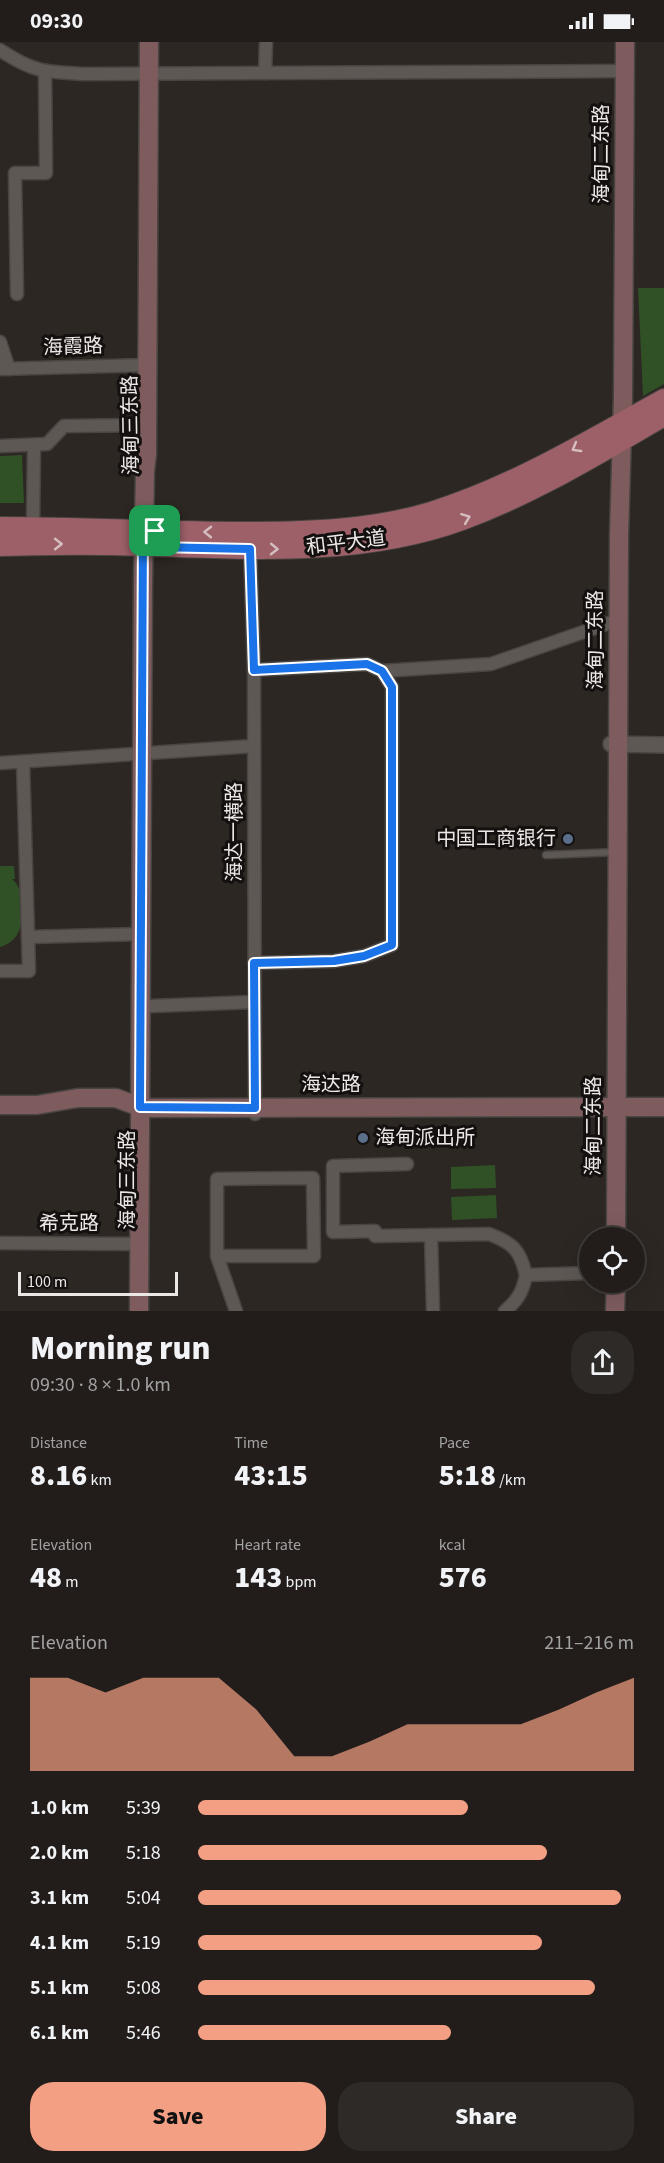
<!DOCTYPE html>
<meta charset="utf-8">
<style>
:root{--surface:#221d1a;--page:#2e2a27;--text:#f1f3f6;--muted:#a2a2a2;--line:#3f3b39;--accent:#f39f83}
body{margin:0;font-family:"Source Sans 3","Noto Sans SC",sans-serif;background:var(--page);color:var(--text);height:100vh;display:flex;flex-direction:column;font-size:22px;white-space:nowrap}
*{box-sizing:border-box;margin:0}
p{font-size:20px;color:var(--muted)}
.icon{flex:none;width:33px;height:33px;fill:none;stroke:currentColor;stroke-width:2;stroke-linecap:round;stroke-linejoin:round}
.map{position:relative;height:1269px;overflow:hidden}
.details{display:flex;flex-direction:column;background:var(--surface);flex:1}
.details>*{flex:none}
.fabs{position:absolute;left:579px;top:1185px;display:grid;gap:12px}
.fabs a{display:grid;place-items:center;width:66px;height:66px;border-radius:50%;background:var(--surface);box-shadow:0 6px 24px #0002,0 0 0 2px var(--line);font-size:30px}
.scale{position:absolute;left:18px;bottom:15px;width:160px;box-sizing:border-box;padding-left:6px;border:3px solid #ebe7e5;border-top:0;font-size:16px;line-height:21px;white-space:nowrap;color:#ebe7e5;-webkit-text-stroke:4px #13100f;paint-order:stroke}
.pin{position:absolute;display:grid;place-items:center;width:51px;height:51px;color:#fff;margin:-26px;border-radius:12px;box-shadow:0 3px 9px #0006}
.round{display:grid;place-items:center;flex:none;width:63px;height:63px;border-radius:24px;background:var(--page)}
.summary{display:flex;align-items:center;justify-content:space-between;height:102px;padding:0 30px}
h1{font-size:33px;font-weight:800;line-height:45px}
.metrics{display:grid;grid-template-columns:repeat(3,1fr);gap:9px;height:102px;padding:6px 30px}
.metrics div{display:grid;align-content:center}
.metrics b{font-size:30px;font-weight:800}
.metrics small{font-size:16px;font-weight:400}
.metrics p{font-size:16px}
.chart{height:168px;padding:12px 30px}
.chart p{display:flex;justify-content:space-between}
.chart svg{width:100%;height:108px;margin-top:6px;fill:var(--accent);opacity:.7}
.action{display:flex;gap:12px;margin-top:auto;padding:12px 30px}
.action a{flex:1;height:69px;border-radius:24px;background:var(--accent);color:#111;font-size:24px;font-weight:800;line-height:69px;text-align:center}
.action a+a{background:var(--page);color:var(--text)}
ul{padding:0 30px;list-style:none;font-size:20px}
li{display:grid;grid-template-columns:96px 72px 1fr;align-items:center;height:45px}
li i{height:15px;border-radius:8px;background:var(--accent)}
.status{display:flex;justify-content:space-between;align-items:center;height:42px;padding:0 30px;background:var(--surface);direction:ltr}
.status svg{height:16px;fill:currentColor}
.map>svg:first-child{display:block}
</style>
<div class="status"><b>09:30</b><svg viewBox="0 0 49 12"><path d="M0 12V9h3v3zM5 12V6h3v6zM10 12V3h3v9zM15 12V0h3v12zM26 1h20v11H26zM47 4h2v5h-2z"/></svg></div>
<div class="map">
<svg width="664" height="1269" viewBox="0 0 664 1269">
<rect width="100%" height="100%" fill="#2d2723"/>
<!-- green -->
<g fill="#305026">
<path d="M 638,246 L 664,246 L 664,342 L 643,354 Z"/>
<path d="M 22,413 L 24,461 L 0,461 L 0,414 Z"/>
<path d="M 0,824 L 14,824 L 15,837 L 12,837 C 25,847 25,877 18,891 C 15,898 7,903 0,905 Z"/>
<path d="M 495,1123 L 496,1146 L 451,1147 L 451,1125 Z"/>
<path d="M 496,1153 L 497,1176 L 452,1178 L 451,1155 Z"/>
</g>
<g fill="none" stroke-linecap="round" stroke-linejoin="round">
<defs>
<path id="service" d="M 546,813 L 617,810"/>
<g id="minor">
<path d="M 0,8 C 35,31 46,30 87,32 L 625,29"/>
<path d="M 265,31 L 266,0"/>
<path d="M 17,252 L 15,131 L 46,131 L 45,30"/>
<path d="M 0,300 L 9,327"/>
<path d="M 0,327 L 147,323"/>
<path d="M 0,404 L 47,402 L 64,384 L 147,383"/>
<path d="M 33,486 L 34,403"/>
<path d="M 250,507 L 254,628 L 255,1072"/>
<path d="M 254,628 L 367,622 L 382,629 L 392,645 L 392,903 L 364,914 L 334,919 L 254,921"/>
<path d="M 382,629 L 491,622 L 612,580"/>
<path d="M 0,721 L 254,704"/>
<path d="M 28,895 L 141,892"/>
<path d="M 0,929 L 29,929 L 23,720"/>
<path d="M 151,964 L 254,960"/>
<path d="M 407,1122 L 333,1124 L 333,1190 L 375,1189 L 375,1194 L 489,1192 C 513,1201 520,1208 526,1233 L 590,1231"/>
<path d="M 431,1193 L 433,1269"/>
<path d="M 0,1201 L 139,1202"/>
<path d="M 217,1214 L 314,1214 L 313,1136 L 217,1137 L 217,1214 L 236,1269"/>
<path d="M 505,1269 C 518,1258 523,1249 526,1233"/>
</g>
<path id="tertiary" d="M 611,702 L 664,703"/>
<g id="secondary">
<path d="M 0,1063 L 37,1063 L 78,1056 L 116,1056 L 140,1065 L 151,1066 L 664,1065"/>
<path d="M 616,1196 L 619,493 L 623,356 L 625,0"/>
<path d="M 139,1269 L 143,541 L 145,429 L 147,412 L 149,0"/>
<path d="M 615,1269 L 616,1240"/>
</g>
<g id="primary">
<path d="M 0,485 C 82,485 164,490 246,490 C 307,490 372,488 431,470 C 514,444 588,399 664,357"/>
<path d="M 0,504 C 36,503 73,502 109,503 C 226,505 350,519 462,478 C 533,452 598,412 664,374"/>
</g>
</defs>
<!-- service casing -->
<use href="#service" stroke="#484441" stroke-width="9"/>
<!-- minor casing -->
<use href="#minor" stroke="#484441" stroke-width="15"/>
<!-- tertiary casing -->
<use href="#tertiary" stroke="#484441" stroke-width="18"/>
<!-- secondary casing -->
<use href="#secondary" stroke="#484441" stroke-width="21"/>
<!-- primary casing -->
<use href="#primary" stroke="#484441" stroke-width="22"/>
<!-- service -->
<use href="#service" stroke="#5e5854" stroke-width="6"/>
<!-- minor -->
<use href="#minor" stroke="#5e5854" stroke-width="12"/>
<!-- tertiary -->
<use href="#tertiary" stroke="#5e5854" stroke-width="15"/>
<!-- secondary -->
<use href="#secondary" stroke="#7e5c5e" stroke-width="18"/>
<!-- primary -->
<use href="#primary" stroke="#9e6068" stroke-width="20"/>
</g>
<!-- one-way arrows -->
<defs><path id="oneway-chevron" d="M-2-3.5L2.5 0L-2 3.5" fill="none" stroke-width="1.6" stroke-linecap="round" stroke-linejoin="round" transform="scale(1.5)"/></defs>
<g stroke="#d4bec0">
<use href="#oneway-chevron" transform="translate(576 406) rotate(150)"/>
<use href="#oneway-chevron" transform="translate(466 476) rotate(-21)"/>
<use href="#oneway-chevron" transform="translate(208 490) rotate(-179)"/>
<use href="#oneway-chevron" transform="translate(58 502)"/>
<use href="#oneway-chevron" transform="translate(274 507) rotate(1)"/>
</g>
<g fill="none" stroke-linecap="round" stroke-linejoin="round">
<defs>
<path id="route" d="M 143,488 L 155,489 L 154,505 L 250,507 L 254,628 L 367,622 L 382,629 L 392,645 L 392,903 L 364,914 L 334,919 L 254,921 L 255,1066 L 140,1065 Z"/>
</defs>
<!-- route casing -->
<use href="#route" stroke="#fff" stroke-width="12"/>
<!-- route -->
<use href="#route" stroke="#1a73e8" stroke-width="8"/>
</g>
<!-- markers -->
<g fill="#5c6f8a" stroke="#13100f" stroke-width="2">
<circle cx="568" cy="797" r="6"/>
<circle cx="363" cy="1096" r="6"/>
</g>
<g text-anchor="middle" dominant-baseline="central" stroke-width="6" stroke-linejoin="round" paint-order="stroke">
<!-- street labels -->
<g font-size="20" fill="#ebe7e5" stroke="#13100f">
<text transform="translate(602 112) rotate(-90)">海甸二东路</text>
<text transform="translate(73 305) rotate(-2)">海霞路</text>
<text transform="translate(131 383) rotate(-91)">海甸三东路</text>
<text transform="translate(346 501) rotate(-7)">和平大道</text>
<text transform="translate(596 598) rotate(-90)">海甸二东路</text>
<text transform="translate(235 790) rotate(-90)">海达一横路</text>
<text x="331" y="1043">海达路</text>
<text transform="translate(594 1084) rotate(-90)">海甸二东路</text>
<text transform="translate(128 1138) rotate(-90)">海甸三东路</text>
<text x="69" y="1182">希克路</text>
</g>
<!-- poi labels -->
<g font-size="20" fill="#ebe7e5" stroke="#13100f" text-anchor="end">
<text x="556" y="797">中国工商银行</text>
<text x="375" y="1096" text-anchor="start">海甸派出所</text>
</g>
</g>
</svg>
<div class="fabs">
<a><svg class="icon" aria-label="locate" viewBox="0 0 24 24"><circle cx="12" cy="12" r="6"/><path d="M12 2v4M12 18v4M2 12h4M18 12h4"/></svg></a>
</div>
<div class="scale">100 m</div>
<div class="pin" style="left:155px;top:489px;background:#1e9e55"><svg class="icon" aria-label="arrive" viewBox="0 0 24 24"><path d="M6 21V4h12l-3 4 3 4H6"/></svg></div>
</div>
<section class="details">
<div class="summary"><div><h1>Morning run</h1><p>09:30 · 8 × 1.0 km</p></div><a class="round"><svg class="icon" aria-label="share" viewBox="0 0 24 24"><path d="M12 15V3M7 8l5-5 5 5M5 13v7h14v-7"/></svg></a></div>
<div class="metrics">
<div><p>Distance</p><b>8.16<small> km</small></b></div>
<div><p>Time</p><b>43:15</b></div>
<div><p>Pace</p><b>5:18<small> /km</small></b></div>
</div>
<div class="metrics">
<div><p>Elevation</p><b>48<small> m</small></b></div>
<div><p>Heart rate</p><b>143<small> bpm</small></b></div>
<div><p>kcal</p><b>576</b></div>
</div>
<div class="chart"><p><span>Elevation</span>211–216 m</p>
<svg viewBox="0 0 160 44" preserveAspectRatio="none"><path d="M0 44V6L10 6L20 12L30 6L40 6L50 6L60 19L70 38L80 38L90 32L100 25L110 25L120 25L130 25L140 19L150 12L160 6V44z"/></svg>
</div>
<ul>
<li><b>1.0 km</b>5:39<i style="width:62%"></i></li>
<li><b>2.0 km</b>5:18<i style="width:80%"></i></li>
<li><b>3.1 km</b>5:04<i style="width:97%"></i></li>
<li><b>4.1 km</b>5:19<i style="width:79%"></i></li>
<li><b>5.1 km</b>5:08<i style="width:91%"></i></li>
<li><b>6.1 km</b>5:46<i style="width:58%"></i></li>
</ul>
<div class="action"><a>Save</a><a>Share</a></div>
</section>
